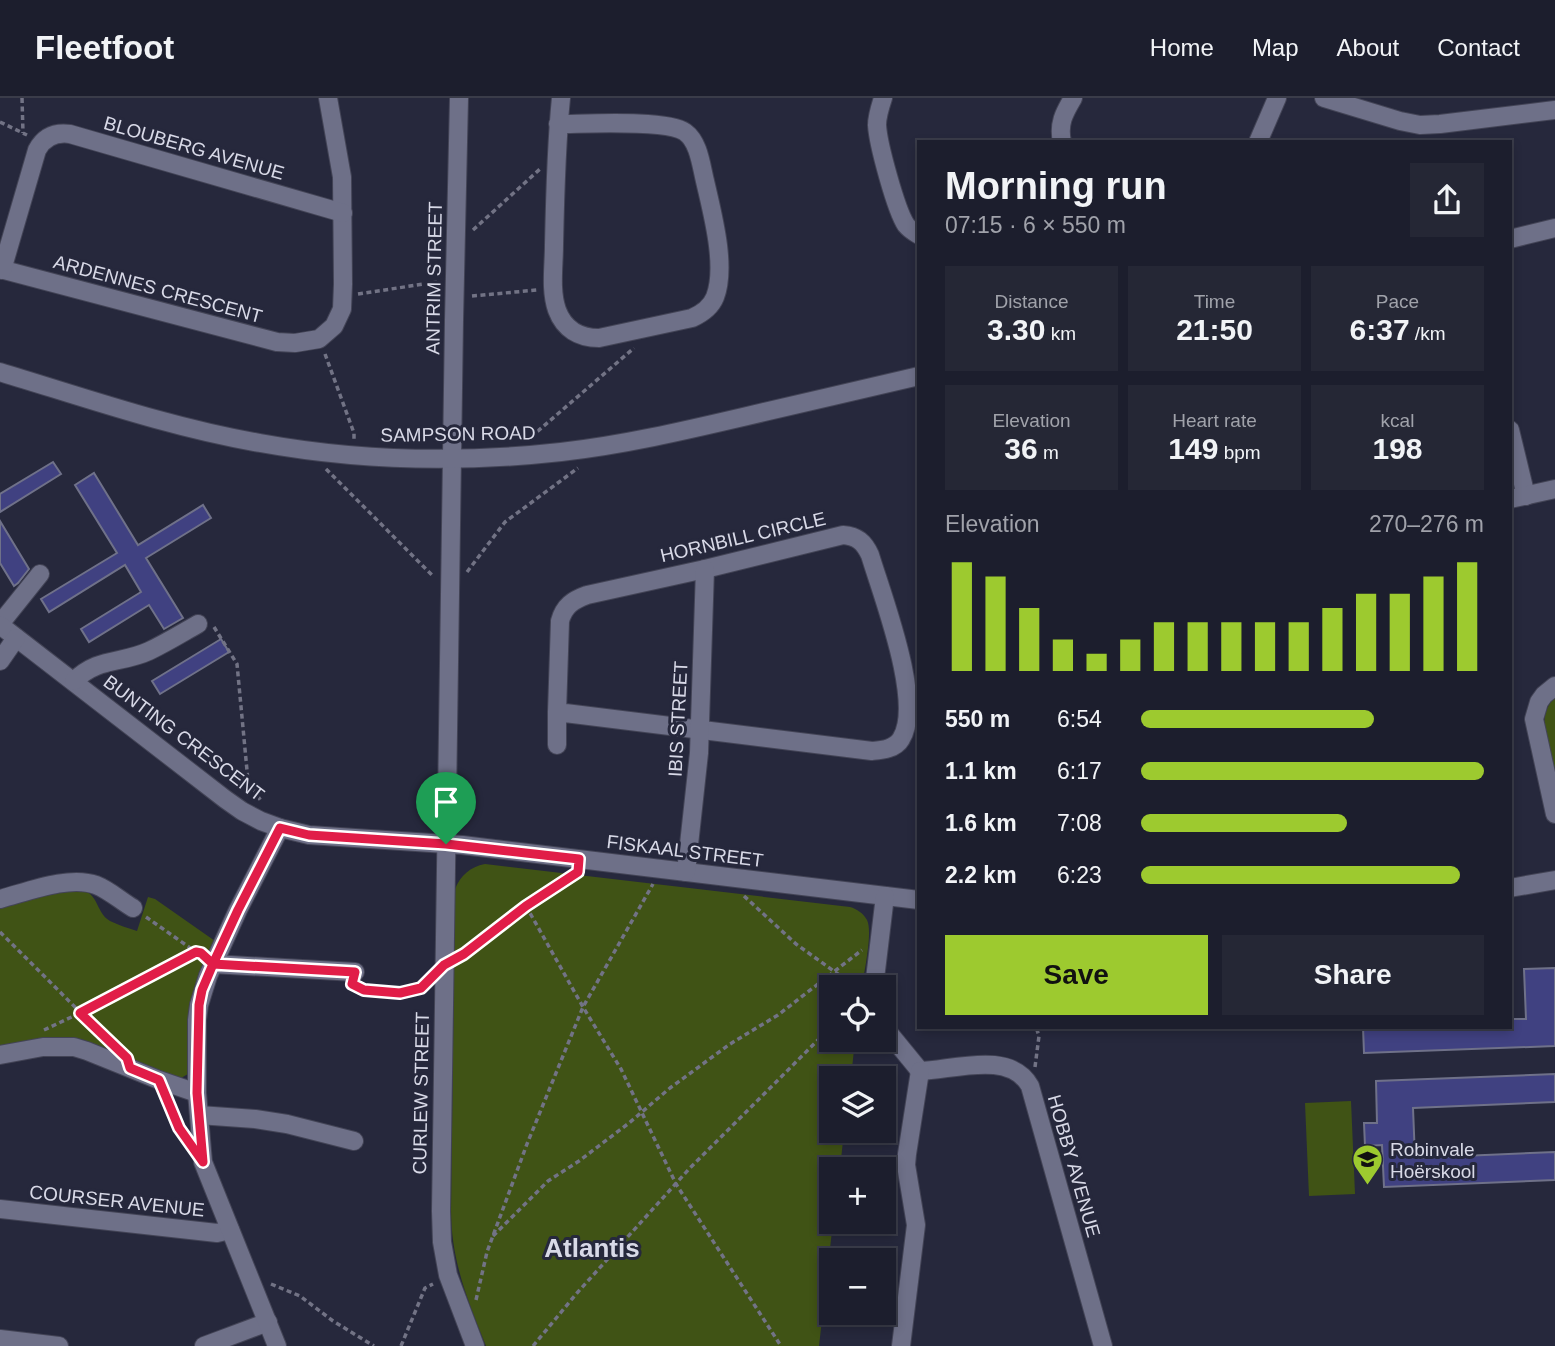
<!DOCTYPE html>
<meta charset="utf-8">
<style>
:root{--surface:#1c1e2d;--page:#252735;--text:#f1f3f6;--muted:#a0a2aa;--line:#3a3c49;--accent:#9dca2f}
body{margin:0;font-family:Helvetica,sans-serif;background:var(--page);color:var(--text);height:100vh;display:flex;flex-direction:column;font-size:26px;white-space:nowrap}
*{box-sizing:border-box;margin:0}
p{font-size:23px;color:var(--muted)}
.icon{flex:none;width:38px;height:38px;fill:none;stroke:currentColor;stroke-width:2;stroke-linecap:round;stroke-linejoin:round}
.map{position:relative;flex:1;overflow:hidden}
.details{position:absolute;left:917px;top:42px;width:595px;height:889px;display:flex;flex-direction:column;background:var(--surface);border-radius:0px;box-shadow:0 4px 10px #0003,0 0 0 2px var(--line)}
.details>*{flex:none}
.controls{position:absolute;left:819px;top:877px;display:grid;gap:14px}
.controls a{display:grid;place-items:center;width:77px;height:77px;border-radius:0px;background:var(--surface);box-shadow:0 4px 10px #0003,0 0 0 2px var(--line);font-size:35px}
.pin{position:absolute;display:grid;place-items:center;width:60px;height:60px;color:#fff;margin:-72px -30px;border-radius:50% 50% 50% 0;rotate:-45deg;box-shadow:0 0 7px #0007}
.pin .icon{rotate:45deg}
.round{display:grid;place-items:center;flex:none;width:74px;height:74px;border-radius:0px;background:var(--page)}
.head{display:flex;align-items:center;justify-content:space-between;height:119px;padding:0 28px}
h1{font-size:38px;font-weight:700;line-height:52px}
.figures{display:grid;grid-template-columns:repeat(3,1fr);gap:10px;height:119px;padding:7px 28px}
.figures div{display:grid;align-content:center;border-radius:0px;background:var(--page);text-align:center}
.figures b{font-size:30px;font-weight:700}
.figures small{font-size:19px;font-weight:400}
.figures p{font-size:19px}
.chart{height:196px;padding:14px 28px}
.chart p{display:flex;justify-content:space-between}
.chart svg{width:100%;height:126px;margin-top:7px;stroke:var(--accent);stroke-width:6}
.action{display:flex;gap:14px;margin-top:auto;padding:14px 28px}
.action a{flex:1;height:80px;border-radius:0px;background:var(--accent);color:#111;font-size:28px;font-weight:700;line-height:80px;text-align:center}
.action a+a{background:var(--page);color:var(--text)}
ul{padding:0 28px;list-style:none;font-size:23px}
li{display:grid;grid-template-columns:112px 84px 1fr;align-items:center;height:52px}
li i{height:18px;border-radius:9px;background:var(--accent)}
header{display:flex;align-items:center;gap:42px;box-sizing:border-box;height:98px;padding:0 35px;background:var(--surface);border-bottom:2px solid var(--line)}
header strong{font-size:33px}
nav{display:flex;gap:38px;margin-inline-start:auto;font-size:24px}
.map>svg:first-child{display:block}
</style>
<header>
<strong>Fleetfoot</strong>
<nav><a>Home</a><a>Map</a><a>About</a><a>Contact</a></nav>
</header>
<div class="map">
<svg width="1555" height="1248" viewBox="0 0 1555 1248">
<rect width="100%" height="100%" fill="#26283c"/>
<!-- green -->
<g fill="#405315">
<path d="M 1555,599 L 1555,678 C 1549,652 1534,620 1555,599 Z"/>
<path d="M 485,766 L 850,809 C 857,811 863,815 867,822 C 873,834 864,874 862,889 L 831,889 L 831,942 L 855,942 L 851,980 L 831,980 L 831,1032 L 844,1033 L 840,1071 L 831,1071 L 831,1124 L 833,1124 L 819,1248 L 486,1248 C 467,1201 451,1162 451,1111 L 455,791 C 461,777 470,769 485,766 Z"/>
<path d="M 68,791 C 101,788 93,813 110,823 C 118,827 128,830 137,833 L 148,799 L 155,801 L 215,843 L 188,976 L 181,980 L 176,980 L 84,942 C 57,935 27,945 0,950 L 0,809 Z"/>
<path d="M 1351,1003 L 1355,1096 L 1309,1098 L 1305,1005 Z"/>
</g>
<!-- building -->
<g fill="#404181" stroke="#6f7189" stroke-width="2">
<path d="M 53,364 L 61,376 L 0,414 L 0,396 Z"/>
<path d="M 94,375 L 138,447 L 203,407 L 211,420 L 146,460 L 183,520 L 164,531 L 149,507 L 89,544 L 81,531 L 141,494 L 125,467 L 49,514 L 41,501 L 117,455 L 75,387 Z"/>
<path d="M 0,423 L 29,471 L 18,485 L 14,488 L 0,465 Z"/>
<path d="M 221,541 L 229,554 L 160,596 L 152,583 Z"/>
<path d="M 1555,870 L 1555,948 L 1364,955 L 1363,929 L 1510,929 L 1510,921 L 1526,921 L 1524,871 Z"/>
<path d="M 1555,976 L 1555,1004 L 1413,1010 L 1415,1060 L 1555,1054 L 1555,1082 L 1384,1089 L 1382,1047 L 1365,1048 L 1364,1025 L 1377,1025 L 1376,983 Z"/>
</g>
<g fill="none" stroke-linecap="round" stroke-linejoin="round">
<defs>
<path id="lane" d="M 160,983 L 179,1030 L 198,1057"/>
<g id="street">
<path d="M 459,0 L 454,222 L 441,1113 L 442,1144 L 448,1177 L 475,1248"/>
<path d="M 883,0 C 880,9 877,18 877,27 C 878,46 896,112 906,127 C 910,132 914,134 919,137"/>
<path d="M 1324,0 L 1400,23 L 1420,27 L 1440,26 L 1555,12"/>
<path d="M 558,26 C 584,26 667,21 685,34 C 699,44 701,67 705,83 C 712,114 727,168 715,199 C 711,209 701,216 692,220 L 599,240 C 579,240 564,231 557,212 C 550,192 554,168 554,147 C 555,98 556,49 561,0"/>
<path d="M 1062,44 C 1058,26 1064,15 1073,0"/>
<path d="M 1258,44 L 1277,0"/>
<path d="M 1510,141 L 1555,130"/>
<path d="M 0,171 L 277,244 L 295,245 L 319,241 L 334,228 L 342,211 L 343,186 L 342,79 L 328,0"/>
<path d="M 2,172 L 37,52 C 44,39 55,34 70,36 L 343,115"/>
<path d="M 0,274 C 86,300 172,330 260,345 C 359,363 461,365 561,354 C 623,347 683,333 743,319 C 802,305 860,292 919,278"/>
<path d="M 1510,332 L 1526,398"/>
<path d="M 1510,401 L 1555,391"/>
<path d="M 0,526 L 40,476"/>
<path d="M 0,527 L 225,701 L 242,713 L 261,723 L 280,730 L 309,737 L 462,747 L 919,802"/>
<path d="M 0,563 L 16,540"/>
<path d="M 74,583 C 98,559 121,566 149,553 C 166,545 182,535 198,526"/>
<path d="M 1555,588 L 1544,597 L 1539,604 L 1534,621 L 1555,716"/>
<path d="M 557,614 L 872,653 C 882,652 895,651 901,641 C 924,605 882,497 870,457 C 864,444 857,438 843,437 L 705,471 L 587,497 C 573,502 564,508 560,523 L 557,614 L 557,647"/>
<path d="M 686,774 L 699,655 L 705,471"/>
<path d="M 1510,790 L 1555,782"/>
<path d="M 0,801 C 27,794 69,777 96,787 C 109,792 121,803 133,810"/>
<path d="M 213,866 L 355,874"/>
<path d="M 874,889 L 885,798"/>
<path d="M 884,929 L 920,973"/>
<path d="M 0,957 L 43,949 L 74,949 L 87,953 L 159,982 L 197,995"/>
<path d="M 920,973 C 953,972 1010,952 1030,988 L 1103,1248"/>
<path d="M 199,1017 L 255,1021 L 287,1026 L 354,1043"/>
<path d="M 0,1111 L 217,1135 L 230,1132"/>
<path d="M 0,1241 L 59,1248"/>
<path d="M 204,1248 L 268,1224"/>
<path d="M 277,1248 L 203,1064 L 197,995 L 197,922 L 199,907 L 208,878 L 238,812 L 280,730"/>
<path d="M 901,1248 L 916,1127 L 906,1067 L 907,1056 L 920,973"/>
</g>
</defs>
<!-- lane casing -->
<use href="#lane" stroke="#434456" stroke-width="11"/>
<!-- street casing -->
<use href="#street" stroke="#434456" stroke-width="20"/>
<!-- path -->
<g stroke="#727385" stroke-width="3.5" stroke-dasharray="5 3.5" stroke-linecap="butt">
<path d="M 22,0 L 23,35"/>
<path d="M 0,24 L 27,37"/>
<path d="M 473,132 L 540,71"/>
<path d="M 358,196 L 437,184"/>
<path d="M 472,198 L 537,192"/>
<path d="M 325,256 L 354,335 L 354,341"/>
<path d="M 531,339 L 634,250"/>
<path d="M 326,371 L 432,477"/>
<path d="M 467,474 L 505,424 L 578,370"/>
<path d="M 214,529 L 237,566 L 248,683 L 261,703"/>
<path d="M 744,798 L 796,846 L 856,889"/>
<path d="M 526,808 L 583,909 L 621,971 L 676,1086 L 781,1248"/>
<path d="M 146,819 L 196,854"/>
<path d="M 0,834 L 110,944"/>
<path d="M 460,859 L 526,808 L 573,777"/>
<path d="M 358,889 C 374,898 413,898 427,884"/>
<path d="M 44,932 L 80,915 L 196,854 L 199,855"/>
<path d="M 1035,969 L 1039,938 L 1036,929"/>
<path d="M 493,1138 L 548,1083 L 579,1063 L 629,1025 L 670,990 L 730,946 L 778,917 L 862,852"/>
<path d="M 271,1186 L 300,1198 L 333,1223 L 374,1248"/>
<path d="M 476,1202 L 487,1154 L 527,1046 L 583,909 L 653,786"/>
<path d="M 401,1248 L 425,1190 L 433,1186"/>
<path d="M 533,1248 L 577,1195 L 689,1071 L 831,929"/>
</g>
<!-- lane -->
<use href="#lane" stroke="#6e7088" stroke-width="9"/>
<!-- street -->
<use href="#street" stroke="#6e7088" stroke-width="18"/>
</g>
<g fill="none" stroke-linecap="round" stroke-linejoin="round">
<defs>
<path id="route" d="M 446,746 L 309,737 L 280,730 L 238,812 L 213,866 L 202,892 L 199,907 L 197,995 L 203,1064 L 179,1030 L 159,982 L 130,970 L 127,960 L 80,915 L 196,854 L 201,855 L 213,866 L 355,874 L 352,886 L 364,892 L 400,895 L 421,890 L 444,867 L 464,856 L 526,808 L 578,774 L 579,761 L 446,746"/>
</defs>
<!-- route casing -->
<use href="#route" stroke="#fff" stroke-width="14"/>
<!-- route -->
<use href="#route" stroke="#e11d48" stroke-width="9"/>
</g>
<!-- icons -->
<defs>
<symbol id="school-pin" viewBox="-11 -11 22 30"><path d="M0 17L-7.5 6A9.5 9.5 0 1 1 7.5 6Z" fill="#9dca2f" stroke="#26283c"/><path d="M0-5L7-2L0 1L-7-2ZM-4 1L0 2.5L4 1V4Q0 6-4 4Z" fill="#111"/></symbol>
</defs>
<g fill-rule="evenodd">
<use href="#school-pin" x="1350" y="1044" width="35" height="47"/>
</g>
<g text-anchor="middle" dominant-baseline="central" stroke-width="6" stroke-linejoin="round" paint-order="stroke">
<!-- street labels -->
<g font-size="19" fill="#d8d9e7" stroke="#26283c">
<text transform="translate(194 50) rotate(16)">BLOUBERG AVENUE</text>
<text transform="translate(434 180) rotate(-89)">ANTRIM STREET</text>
<text transform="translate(158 191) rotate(15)">ARDENNES CRESCENT</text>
<text transform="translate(458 336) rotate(-1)">SAMPSON ROAD</text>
<text transform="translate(743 439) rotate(-13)">HORNBILL CIRCLE</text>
<text transform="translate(678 621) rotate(-87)">IBIS STREET</text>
<text transform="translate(184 640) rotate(37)">BUNTING CRESCENT</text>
<text transform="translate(685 753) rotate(7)">FISKAAL STREET</text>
<text transform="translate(421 995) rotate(-89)">CURLEW STREET</text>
<text transform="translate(1074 1068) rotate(74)">HOBBY AVENUE</text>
<text transform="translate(117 1103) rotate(6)">COURSER AVENUE</text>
</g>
<!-- poi labels -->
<g font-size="19" fill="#d8d9e7" stroke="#26283c" text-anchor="start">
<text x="1390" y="1051">Robinvale<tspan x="1390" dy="22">Hoërskool</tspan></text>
</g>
<!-- district labels -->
<g font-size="26" font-weight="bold" fill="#d8d9e7" stroke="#26283c">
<text x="592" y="1150">Atlantis</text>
</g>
</g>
</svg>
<div class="controls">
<a><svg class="icon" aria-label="locate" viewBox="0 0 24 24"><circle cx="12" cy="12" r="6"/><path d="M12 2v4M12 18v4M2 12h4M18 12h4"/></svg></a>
<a><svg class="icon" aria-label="layers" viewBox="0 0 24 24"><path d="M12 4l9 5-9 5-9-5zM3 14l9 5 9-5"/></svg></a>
<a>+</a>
<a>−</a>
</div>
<div class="pin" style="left:446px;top:746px;background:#1e9e55"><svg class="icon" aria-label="arrive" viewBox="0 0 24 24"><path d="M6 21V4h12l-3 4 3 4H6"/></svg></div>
<section class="details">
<div class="head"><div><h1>Morning run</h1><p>07:15 · 6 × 550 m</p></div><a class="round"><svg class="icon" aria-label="share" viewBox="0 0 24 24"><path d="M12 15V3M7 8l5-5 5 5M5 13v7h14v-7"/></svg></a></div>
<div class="figures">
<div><p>Distance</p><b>3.30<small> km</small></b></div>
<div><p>Time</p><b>21:50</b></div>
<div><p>Pace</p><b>6:37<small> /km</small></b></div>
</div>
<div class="figures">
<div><p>Elevation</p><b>36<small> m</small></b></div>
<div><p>Heart rate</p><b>149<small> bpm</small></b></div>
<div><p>kcal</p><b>198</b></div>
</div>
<div class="chart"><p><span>Elevation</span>270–276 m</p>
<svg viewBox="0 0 160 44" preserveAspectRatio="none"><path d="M5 44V6M15 44V11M25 44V22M35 44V33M45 44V38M55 44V33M65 44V27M75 44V27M85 44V27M95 44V27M105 44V27M115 44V22M125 44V17M135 44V17M145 44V11M155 44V6"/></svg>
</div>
<ul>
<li><b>550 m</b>6:54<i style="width:68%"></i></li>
<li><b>1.1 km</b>6:17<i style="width:100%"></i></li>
<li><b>1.6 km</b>7:08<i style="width:60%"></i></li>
<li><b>2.2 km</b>6:23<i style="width:93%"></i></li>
</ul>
<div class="action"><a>Save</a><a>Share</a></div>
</section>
</div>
